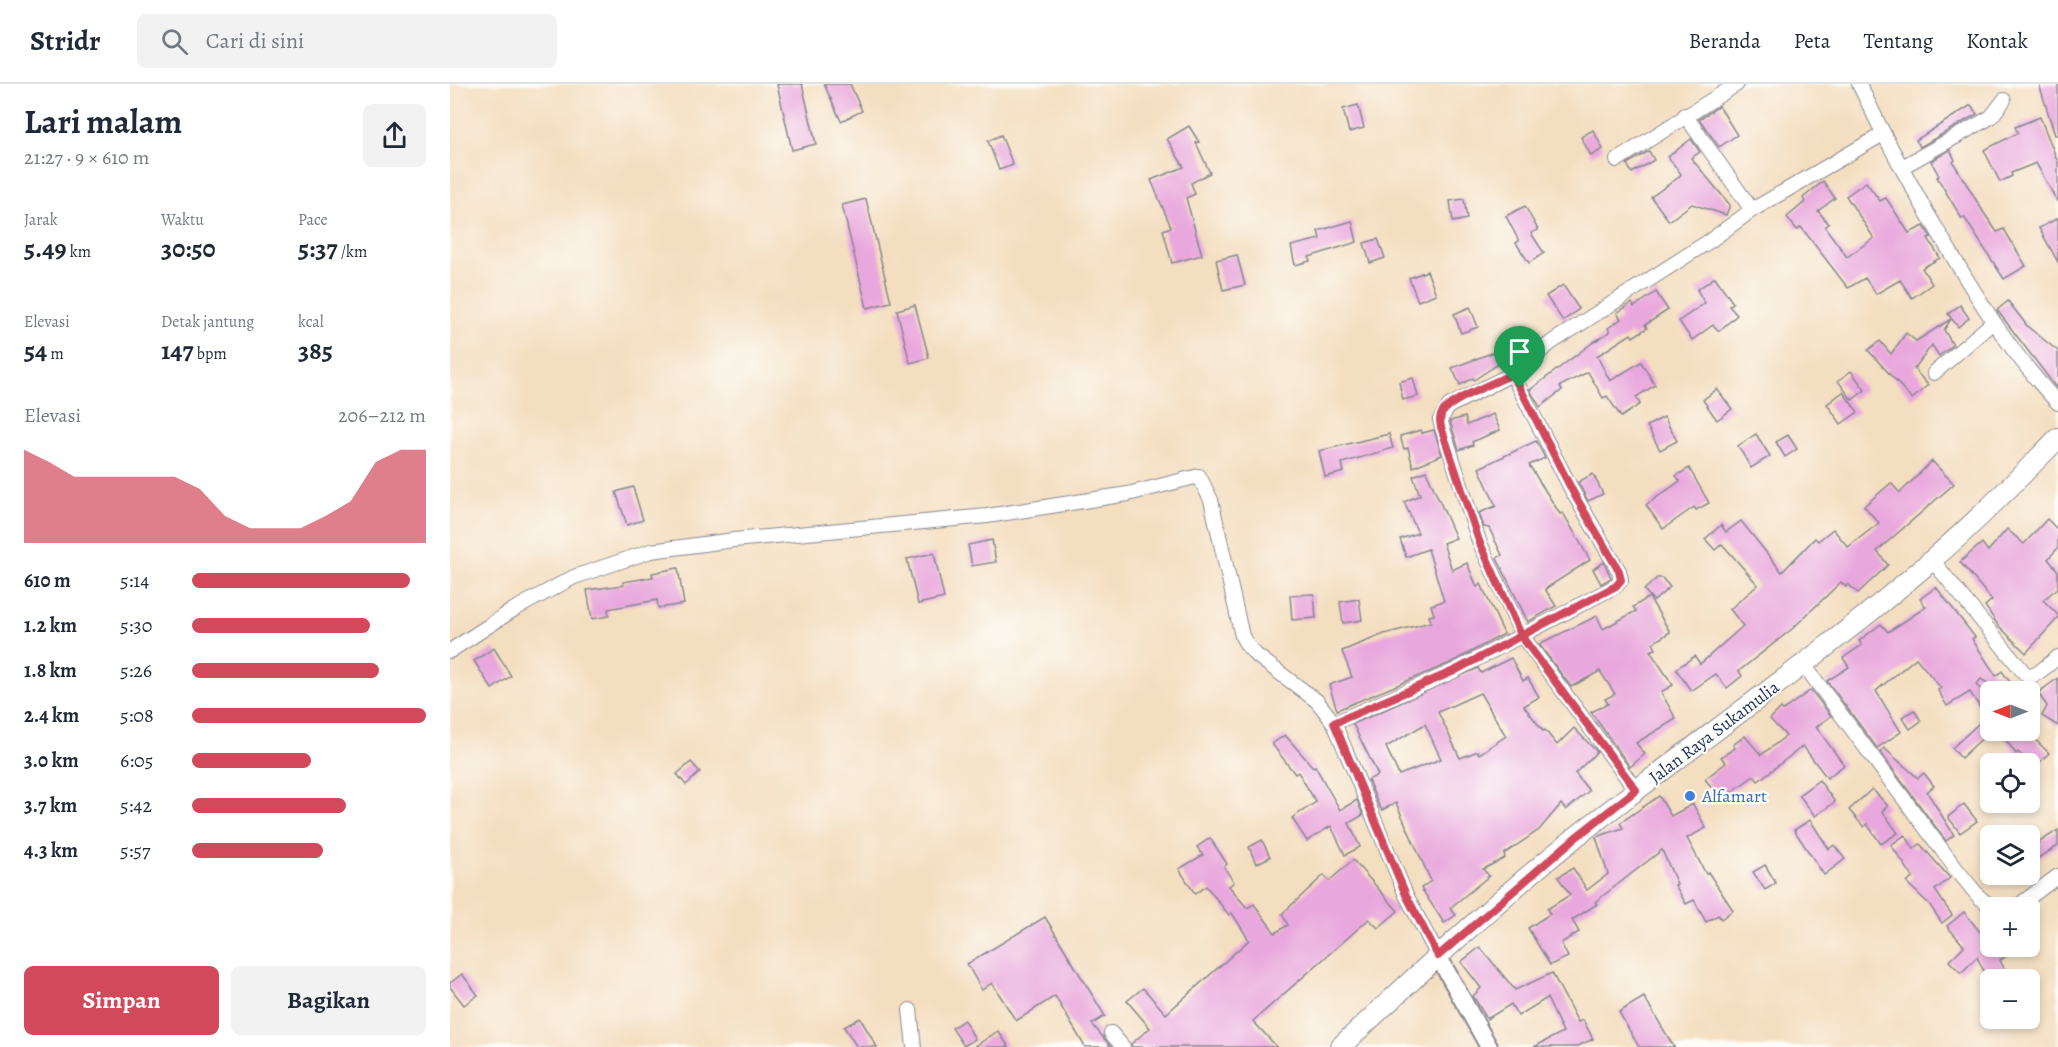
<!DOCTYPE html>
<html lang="id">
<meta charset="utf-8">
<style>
:root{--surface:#fff;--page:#f2f2f3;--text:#1f2937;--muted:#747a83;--line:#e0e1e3;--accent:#d1495b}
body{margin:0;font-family:Alegreya,serif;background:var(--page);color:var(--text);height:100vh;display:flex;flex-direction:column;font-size:22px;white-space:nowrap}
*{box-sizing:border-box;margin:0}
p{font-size:20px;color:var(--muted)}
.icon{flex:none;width:33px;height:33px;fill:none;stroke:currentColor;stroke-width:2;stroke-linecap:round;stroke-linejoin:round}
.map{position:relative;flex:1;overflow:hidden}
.drawer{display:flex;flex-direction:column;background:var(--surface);width:450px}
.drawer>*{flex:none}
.needle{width:39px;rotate:270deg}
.fabs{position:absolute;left:1530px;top:597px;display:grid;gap:12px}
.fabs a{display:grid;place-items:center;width:60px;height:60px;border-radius:9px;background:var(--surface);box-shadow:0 3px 9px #0003;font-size:30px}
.pin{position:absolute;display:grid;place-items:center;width:51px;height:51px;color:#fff;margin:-62px -26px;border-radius:50% 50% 50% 0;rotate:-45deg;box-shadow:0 0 6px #0007}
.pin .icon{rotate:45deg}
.round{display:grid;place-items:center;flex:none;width:63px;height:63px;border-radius:9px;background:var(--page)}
.summary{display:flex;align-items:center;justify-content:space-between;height:102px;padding:0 24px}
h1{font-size:33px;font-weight:600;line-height:45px}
.figures{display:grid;grid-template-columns:repeat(3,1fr);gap:9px;height:102px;padding:6px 24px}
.figures div{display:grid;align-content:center}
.figures b{font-size:26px;font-weight:600}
.figures small{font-size:16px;font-weight:400}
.figures p{font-size:16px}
.chart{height:168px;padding:12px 24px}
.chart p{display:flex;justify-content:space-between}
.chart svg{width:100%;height:108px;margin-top:6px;fill:var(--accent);opacity:.7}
.action{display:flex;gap:12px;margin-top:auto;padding:12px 24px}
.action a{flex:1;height:69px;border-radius:9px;background:var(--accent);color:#fff;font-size:24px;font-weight:600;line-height:69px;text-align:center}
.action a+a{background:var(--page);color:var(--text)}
ul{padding:0 24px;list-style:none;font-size:20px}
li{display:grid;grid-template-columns:96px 72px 1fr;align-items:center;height:45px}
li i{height:15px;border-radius:8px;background:var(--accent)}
header{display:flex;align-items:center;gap:36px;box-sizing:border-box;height:84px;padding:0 30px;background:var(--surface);border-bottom:2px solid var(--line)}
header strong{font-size:28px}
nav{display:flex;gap:33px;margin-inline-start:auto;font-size:21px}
.search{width:420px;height:54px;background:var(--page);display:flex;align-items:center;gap:15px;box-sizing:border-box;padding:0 21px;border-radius:9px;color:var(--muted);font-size:22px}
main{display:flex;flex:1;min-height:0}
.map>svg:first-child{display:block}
</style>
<header>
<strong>Stridr</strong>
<div class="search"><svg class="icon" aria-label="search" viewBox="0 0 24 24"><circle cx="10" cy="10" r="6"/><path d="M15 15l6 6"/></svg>Cari di sini</div>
<nav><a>Beranda</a><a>Peta</a><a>Tentang</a><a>Kontak</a></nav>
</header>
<main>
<section class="drawer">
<div class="summary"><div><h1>Lari malam</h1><p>21:27 · 9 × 610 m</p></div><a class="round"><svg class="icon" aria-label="share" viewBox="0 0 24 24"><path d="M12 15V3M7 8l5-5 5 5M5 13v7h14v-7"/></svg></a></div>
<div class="figures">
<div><p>Jarak</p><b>5.49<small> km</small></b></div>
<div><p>Waktu</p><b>30:50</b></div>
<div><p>Pace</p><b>5:37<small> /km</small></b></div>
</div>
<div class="figures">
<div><p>Elevasi</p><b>54<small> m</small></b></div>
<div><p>Detak jantung</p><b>147<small> bpm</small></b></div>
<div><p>kcal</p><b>385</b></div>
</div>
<div class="chart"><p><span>Elevasi</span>206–212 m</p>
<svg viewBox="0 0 160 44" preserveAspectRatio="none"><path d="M0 44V6L10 11L20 17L30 17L40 17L50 17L60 17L70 22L80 33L90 38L100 38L110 38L120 33L130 27L140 11L150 6L160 6V44z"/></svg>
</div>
<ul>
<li><b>610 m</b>5:14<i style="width:93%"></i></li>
<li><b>1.2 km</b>5:30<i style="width:76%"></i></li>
<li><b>1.8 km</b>5:26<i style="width:80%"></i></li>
<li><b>2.4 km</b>5:08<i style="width:100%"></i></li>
<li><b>3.0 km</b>6:05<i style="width:51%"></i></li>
<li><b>3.7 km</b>5:42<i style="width:66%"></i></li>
<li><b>4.3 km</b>5:57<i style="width:56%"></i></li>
</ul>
<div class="action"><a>Simpan</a><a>Bagikan</a></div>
</section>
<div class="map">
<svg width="1608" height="963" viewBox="0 0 1608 963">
<rect width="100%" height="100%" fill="#fdfcf7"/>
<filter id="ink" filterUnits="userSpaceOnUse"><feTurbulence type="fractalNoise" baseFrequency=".0167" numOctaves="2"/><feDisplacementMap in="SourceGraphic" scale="12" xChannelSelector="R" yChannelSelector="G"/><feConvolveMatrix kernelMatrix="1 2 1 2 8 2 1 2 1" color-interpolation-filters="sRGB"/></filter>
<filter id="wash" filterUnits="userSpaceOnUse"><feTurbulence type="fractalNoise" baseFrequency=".008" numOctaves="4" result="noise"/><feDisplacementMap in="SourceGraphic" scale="24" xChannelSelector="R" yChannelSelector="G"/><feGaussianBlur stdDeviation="1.35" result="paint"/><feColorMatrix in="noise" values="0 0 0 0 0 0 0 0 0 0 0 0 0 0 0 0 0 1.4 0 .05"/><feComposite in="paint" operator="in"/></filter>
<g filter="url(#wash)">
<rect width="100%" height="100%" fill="#f4dec0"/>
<g id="blocks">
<!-- building -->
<g fill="#e9a8dd" fill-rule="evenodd">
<path d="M 327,0 L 352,0 L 366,60 L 342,66 Z"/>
<path d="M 374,0 L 400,0 L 412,27 L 391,37 Z"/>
<path d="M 1589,0 L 1608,0 L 1608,51 L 1605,51 Z"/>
<path d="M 908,21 L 914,44 L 899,48 L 893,25 Z"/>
<path d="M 1521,21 L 1527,30 L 1470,63 L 1466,56 Z"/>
<path d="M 1269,22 L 1287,51 L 1269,63 L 1249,35 Z"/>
<path d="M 1590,33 L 1608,78 L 1608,119 L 1586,79 L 1561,89 L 1562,92 L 1550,98 L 1534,66 L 1568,49 L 1565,43 Z"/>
<path d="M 739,42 L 749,58 L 746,59 L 760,89 L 741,99 L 745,110 L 736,114 L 752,171 L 722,179 L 713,146 L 721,143 L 701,96 L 734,83 L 717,55 Z"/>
<path d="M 1143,46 L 1153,65 L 1141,72 L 1131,53 Z"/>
<path d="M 551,51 L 563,81 L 549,86 L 538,57 Z"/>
<path d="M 1241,55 L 1250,68 L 1241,74 L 1280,121 L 1276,131 L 1242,120 L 1219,137 L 1201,113 L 1229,93 L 1231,90 L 1218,73 Z"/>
<path d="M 1500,66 L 1505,76 L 1503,78 L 1534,129 L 1547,148 L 1554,145 L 1576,182 L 1554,195 L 1514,133 L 1512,135 L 1487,93 L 1489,92 L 1481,77 Z"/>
<path d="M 1199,67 L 1204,76 L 1182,89 L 1177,80 Z"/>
<path d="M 1373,97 L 1385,114 L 1368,127 L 1379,140 L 1375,143 L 1397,173 L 1424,154 L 1396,112 L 1416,98 L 1430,117 L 1436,114 L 1459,149 L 1474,142 L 1481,153 L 1478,154 L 1490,174 L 1472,184 L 1482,200 L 1462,214 L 1450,196 L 1426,210 L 1415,194 L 1398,204 L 1351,143 L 1347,146 L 1337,133 L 1355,118 L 1353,114 Z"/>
<path d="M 416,115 L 441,218 L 417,224 L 392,121 Z"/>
<path d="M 1014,115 L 1017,135 L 1003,138 L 1000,117 Z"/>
<path d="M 1075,122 L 1088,146 L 1081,149 L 1094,169 L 1079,179 L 1066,159 L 1069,157 L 1056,132 Z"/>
<path d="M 1608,134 L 1608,178 L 1589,144 Z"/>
<path d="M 902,137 L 907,158 L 859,173 L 860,177 L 845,181 L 841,162 L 870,155 L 868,147 Z"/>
<path d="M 928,155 L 935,174 L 920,179 L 914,159 Z"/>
<path d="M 787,171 L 795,201 L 773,206 L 766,176 Z"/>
<path d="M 977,187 L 986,210 L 968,217 L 959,194 Z"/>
<path d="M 1265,193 L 1283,219 L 1279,222 L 1287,231 L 1269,247 L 1263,241 L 1242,256 L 1229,237 L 1255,219 L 1247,206 Z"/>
<path d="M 1113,201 L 1129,225 L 1113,237 L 1096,212 Z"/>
<path d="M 1206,208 L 1218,226 L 1195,241 L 1197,244 L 1183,253 L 1181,250 L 1147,272 L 1160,297 L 1191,278 L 1205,301 L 1186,313 L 1190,320 L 1171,333 L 1157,312 L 1153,314 L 1138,288 L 1110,302 L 1112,306 L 1090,323 L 1080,306 L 1142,259 L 1160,248 L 1158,244 L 1171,235 L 1167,229 L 1182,219 L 1184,223 Z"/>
<path d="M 1558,217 L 1578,243 L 1608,267 L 1608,306 L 1547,226 Z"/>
<path d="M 465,221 L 479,274 L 460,279 L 447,226 Z"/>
<path d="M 1510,221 L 1519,234 L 1508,243 L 1498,230 Z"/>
<path d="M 1020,223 L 1028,243 L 1011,249 L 1004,230 Z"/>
<path d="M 1501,235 L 1494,246 L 1503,261 L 1489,272 L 1482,261 L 1464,285 L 1478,301 L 1462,315 L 1418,266 L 1430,257 L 1441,270 L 1456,249 L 1466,257 Z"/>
<path d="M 1073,257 L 1078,260 L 1024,296 L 1023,294 L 1010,301 L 1002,284 Z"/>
<path d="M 1401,287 L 1415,306 L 1402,316 L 1388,297 Z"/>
<path d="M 963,294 L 968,312 L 953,316 L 949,298 Z"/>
<path d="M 1267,305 L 1282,325 L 1267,336 L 1253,316 Z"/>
<path d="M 1393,308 L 1408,328 L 1391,340 L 1377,320 Z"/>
<path d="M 1043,330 L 1050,346 L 1022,358 L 1023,361 L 1009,366 L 1000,337 L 1015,333 L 1017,341 Z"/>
<path d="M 1214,333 L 1227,357 L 1210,366 L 1197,342 Z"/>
<path d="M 971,346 L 972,349 L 984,346 L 992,371 L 963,383 L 958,364 L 954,365 L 950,352 Z"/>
<path d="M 939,350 L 943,364 L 892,379 L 894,388 L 875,393 L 869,367 Z"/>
<path d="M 1306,350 L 1320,372 L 1301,384 L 1288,362 Z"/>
<path d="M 1338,351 L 1347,365 L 1335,373 L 1326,358 Z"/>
<path d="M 1086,357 L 1095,374 L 1079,381 L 1110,430 L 1113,429 L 1140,476 L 1095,505 L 1106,522 L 1078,538 L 1047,474 L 1052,471 L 1039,444 L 1034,443 L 1029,429 L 1046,422 L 1029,384 Z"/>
<path d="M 1482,377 L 1504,400 L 1427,467 L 1438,481 L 1408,509 L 1398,500 L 1396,503 L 1391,498 L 1342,545 L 1289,587 L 1292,592 L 1277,604 L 1266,590 L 1241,607 L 1226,585 L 1245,572 L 1250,580 L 1293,542 L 1280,525 L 1308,501 L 1272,460 L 1265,466 L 1255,455 L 1271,441 L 1276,448 L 1291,437 L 1332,488 L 1365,454 L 1368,457 L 1383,445 L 1398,463 L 1429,439 L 1414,422 L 1441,399 L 1450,409 Z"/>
<path d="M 1239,384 L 1259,419 L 1246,426 L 1244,423 L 1213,445 L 1196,421 L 1230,397 L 1226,392 Z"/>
<path d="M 976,387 L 1006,454 L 993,459 L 1002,486 L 1017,479 L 1027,503 L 1031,500 L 1054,550 L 1000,579 L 887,626 L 879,601 L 902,593 L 892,567 L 934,550 L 981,538 L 979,532 L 984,531 L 981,521 L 994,517 L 978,465 L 956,473 L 950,455 L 968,449 L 954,418 L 970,411 L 963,392 Z"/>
<path d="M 1143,390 L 1153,410 L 1138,417 L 1128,398 Z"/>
<path d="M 183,403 L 193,436 L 177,441 L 166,408 Z"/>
<path d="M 1597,435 L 1608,446 L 1608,464 L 1598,475 L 1608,487 L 1608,504 L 1593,516 L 1608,531 L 1608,534 L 1576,569 L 1548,541 L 1535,522 L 1542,516 L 1510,478 L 1532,459 L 1538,467 L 1557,445 L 1574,460 Z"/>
<path d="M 542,456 L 546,478 L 522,482 L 518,461 Z"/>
<path d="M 484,469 L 494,514 L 468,520 L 457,475 Z"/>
<path d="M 1154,478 L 1161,494 L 1151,500 L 1143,485 Z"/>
<path d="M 228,484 L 234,520 L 208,524 L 207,516 L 158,525 L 159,532 L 142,535 L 137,506 L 174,501 L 173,498 L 203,493 L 202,489 Z"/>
<path d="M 1207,494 L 1212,494 L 1220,503 L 1204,517 L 1194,506 Z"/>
<path d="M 1486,503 L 1525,553 L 1522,555 L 1546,592 L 1552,587 L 1567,608 L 1552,608 L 1531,595 L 1526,601 L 1540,614 L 1540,619 L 1531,625 L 1520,608 L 1497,622 L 1488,606 L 1491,604 L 1466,574 L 1426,607 L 1451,648 L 1427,664 L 1377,597 L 1399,583 L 1393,574 L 1412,561 L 1409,557 L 1431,540 L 1438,548 L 1476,523 L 1470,515 Z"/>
<path d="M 864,510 L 866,534 L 842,536 L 840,511 Z"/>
<path d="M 1199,513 L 1220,548 L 1203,559 L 1206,565 L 1200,567 L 1223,601 L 1211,608 L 1226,635 L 1186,659 L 1195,670 L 1180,683 L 1141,628 L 1158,620 L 1155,615 L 1165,610 L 1150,587 L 1121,603 L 1089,560 L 1147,532 L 1153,545 L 1186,527 L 1183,523 Z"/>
<path d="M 909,515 L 912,536 L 893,539 L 890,518 Z"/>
<path d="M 44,564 L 61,592 L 42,605 L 24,577 Z"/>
<path d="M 1061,574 L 1073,597 L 1078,594 L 1089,613 L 1074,622 L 1093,647 L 1095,646 L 1107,661 L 1124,644 L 1147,668 L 1125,689 L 1139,707 L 1116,726 L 1111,720 L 1089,746 L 1054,770 L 1055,774 L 1033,785 L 1039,792 L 1000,824 L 1006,831 L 994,839 L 971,804 L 981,797 L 946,719 L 932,726 L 929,722 L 918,696 L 928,691 L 903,640 L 1028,584 L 1031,589 ZM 1030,609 L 1056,652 L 1029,670 L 1028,667 L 1010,674 L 988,628 ZM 975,640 L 991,675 L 949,691 L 936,663 Z"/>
<path d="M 1608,594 L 1608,642 L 1592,632 L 1597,622 L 1588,609 Z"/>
<path d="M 1361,606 L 1381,632 L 1366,643 L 1394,681 L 1377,694 L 1353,662 L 1308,697 L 1304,692 L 1270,716 L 1255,695 L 1276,679 L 1271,673 L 1285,664 L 1283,661 L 1295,652 L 1311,671 L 1336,652 L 1320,635 L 1331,624 L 1333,626 Z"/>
<path d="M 1464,626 L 1471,637 L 1460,645 L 1452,633 Z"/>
<path d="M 1540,629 L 1540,647 L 1511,674 L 1502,664 Z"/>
<path d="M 1549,646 L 1575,646 L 1599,669 L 1584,684 L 1568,668 L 1566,670 Z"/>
<path d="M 835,651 L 863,683 L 865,682 L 890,726 L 907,716 L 913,731 L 899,739 L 910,763 L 895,771 L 881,742 L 857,757 L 842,734 L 866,718 L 848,688 L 845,690 L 822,660 Z"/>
<path d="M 1434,664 L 1468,694 L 1474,689 L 1484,702 L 1477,708 L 1504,751 L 1496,757 L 1430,668 Z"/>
<path d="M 241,678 L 250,688 L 236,701 L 227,690 Z"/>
<path d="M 1369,696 L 1385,718 L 1365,732 L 1349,711 Z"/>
<path d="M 1422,705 L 1438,722 L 1432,727 L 1448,749 L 1431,760 L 1417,740 L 1414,743 L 1399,726 Z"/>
<path d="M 1209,712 L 1221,732 L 1243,720 L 1256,744 L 1237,754 L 1256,790 L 1258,788 L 1283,826 L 1271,835 L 1268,831 L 1256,838 L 1244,816 L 1236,820 L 1225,801 L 1227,800 L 1212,766 L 1145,818 L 1147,820 L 1122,836 L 1129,848 L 1111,859 L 1118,873 L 1100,881 L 1078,844 L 1100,830 L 1097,825 L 1120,811 L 1108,793 L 1123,784 L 1137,806 L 1158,790 L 1146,753 L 1173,744 L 1170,739 Z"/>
<path d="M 1514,720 L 1527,737 L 1510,749 L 1498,733 Z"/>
<path d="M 1360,736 L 1379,765 L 1384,761 L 1395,775 L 1374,791 L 1344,746 Z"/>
<path d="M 1608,746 L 1608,762 L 1580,779 L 1580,764 Z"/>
<path d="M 1455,751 L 1464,765 L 1470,760 L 1500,794 L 1485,806 L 1502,831 L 1492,839 L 1479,820 L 1457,799 L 1463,793 L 1441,761 Z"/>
<path d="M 760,754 L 777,780 L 774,783 L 784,798 L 779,802 L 797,824 L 804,820 L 825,849 L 838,841 L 832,830 L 874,791 L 879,797 L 903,776 L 948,827 L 928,844 L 919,835 L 803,937 L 827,963 L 682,963 L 681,960 L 700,944 L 677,917 L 693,904 L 716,930 L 799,856 L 782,829 L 779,831 L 756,802 L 745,810 L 729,785 L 753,771 L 747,763 Z"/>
<path d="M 812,756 L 820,773 L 806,780 L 799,763 Z"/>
<path d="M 1315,781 L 1326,799 L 1315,806 L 1303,788 Z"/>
<path d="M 1514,828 L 1534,853 L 1537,850 L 1540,862 L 1572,862 L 1550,876 L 1560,896 L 1538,896 L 1527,873 L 1511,889 L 1499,877 L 1514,862 L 1497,842 Z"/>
<path d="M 595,833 L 655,932 L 642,940 L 661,963 L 635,963 L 605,912 L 566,937 L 542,899 L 532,906 L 517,880 Z"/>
<path d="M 1030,863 L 1065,906 L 1102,889 L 1128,938 L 1133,936 L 1143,955 L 1126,963 L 1084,963 L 1113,948 L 1097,914 L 1068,932 L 1061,920 L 1037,935 L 1023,912 L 1031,904 L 1011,878 Z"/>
<path d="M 12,890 L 28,911 L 14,921 L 0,903 L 0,899 Z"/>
<path d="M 1194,913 L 1224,963 L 1189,963 L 1169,928 Z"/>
<path d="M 410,934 L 427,963 L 407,963 L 394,943 Z"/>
<path d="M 514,936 L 525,955 L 514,962 L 502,944 Z"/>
<path d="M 548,947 L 559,963 L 524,963 Z"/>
</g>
</g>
</g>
<g filter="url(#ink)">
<use href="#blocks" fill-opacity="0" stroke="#88868f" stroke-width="1.5"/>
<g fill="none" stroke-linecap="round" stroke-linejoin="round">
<defs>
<g id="minor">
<path d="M 1409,0 C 1436,57 1466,112 1499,166 C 1531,220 1564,273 1608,319"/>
<path d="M 1167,76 L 1287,0"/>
<path d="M 1452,83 L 1541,33 L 1554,16"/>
<path d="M 1302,126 L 1433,50"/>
<path d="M 1484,289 L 1542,239"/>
<path d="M 1482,476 L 1576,591 L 1579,593 L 1588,589 L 1608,573"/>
<path d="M 0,567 L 63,526 L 124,493 L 201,467 L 284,456 L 537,432 L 678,410 L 749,392 L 761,416 L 792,552 L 797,561 L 806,571 L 867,617 L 884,639 L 956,811 L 988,872"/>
<path d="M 1354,581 L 1507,786 L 1529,813 L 1543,824"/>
<path d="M 884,639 L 1004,587 L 1166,502 L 1171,496 L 1169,487 L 1124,410 L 1062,290"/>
<path d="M 1186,706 L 1073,553 L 1029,457 L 990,336 L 999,322 L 1062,290 L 1102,258 L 1261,156 L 1302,126 L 1235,31"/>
<path d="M 1565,824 L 1608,792"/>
<path d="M 460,926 L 464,963"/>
<path d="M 661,949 L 673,963"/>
</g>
<path id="tertiary" d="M 988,872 L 1039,963"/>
<path id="secondary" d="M 890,963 C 968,891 1044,818 1127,752 C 1245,659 1369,574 1482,476 C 1526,438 1567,396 1608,354"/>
</defs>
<!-- minor casing -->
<use href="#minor" stroke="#88868f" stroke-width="16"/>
<!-- tertiary casing -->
<use href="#tertiary" stroke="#88868f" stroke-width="20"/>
<!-- secondary casing -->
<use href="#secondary" stroke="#88868f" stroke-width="22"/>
<!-- minor -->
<use href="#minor" stroke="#fff" stroke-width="14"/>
<!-- tertiary -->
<use href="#tertiary" stroke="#fff" stroke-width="16"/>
<!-- secondary -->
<use href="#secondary" stroke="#fff" stroke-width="20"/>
</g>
</g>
<g fill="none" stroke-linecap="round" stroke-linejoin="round" filter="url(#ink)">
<defs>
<path id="route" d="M 1070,304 L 1124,410 L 1169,487 L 1171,496 L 1166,502 L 1004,587 L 884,639 L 956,811 L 988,872 L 1125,754 L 1186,706 L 1072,553 L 1029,457 L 991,343 C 990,338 989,334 992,329 C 999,316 1047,298 1062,290 L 1070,304"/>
</defs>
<!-- route casing -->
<use href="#route" stroke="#fff" stroke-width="12"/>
<!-- route -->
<use href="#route" stroke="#d1495b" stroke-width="8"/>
</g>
<!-- markers -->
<circle fill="#3f7fe0" stroke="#fdfcf7" stroke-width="2" cx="1240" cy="712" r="6"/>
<g text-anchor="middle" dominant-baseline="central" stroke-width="4.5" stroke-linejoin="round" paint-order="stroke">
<!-- street labels -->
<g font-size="18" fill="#1b2f5e" stroke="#fdfcf7">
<text transform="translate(1264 648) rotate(-37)">Jalan Raya Sukamulia</text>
</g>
<!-- shop labels -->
<g font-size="18" fill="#366cbe" stroke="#fdfcf7" text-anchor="start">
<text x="1252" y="712">Alfamart</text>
</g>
</g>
</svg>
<div class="fabs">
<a><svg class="needle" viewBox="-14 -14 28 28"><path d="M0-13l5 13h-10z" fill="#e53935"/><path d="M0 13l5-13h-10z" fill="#747a83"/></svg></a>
<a><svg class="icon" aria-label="locate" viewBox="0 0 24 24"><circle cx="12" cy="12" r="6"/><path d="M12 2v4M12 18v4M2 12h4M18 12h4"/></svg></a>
<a><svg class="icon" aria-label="layers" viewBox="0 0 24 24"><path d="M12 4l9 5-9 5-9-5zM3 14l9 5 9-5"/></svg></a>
<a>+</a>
<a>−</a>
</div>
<div class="pin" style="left:1070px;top:304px;background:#1e9e55"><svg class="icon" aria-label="arrive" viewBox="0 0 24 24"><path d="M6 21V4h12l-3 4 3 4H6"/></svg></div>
</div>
</main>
